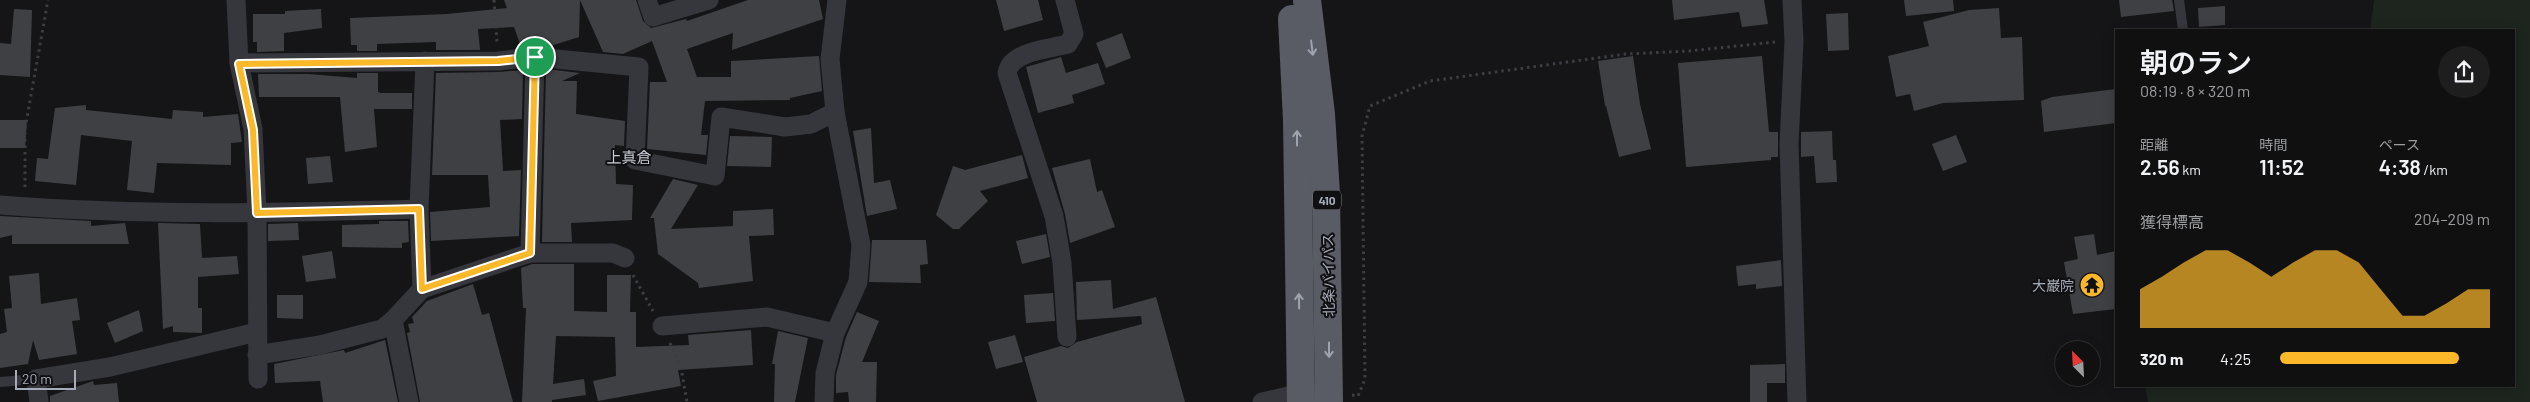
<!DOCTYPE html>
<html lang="ja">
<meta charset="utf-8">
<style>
:root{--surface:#101011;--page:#1e1e1f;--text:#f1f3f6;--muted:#9c9d9f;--line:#303031;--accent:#fbb829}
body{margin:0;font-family:Barlow,"Noto Sans JP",sans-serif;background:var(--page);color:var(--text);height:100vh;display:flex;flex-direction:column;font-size:19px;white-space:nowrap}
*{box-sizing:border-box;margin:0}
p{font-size:16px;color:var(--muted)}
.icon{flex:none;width:28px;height:28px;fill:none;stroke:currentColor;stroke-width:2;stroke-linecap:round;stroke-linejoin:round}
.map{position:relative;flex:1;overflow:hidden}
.panel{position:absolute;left:2115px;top:29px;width:400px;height:358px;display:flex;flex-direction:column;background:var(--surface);border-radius:0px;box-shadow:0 2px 12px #0003,0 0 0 1px var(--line)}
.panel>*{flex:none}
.needle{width:32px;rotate:336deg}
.controls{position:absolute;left:2055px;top:341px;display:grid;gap:10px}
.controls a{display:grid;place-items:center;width:45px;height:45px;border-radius:50%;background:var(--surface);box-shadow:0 2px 12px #0003,0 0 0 1px var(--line);font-size:25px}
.scale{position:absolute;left:15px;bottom:12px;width:61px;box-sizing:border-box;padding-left:5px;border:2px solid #a6abb8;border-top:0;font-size:14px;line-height:18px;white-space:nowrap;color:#a6abb8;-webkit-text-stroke:4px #101012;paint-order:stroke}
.pin{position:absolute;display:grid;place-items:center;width:42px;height:42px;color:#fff;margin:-21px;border:2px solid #fff;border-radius:50%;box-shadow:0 1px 5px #0007}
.round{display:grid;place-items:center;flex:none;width:52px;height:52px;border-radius:26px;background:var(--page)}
.headline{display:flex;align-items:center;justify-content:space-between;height:85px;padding:0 25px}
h1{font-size:28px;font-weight:600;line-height:38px}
.figures{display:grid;grid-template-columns:repeat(3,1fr);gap:8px;height:85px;padding:5px 25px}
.figures div{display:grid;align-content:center}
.figures b{font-size:21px;font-weight:600}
.figures small{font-size:14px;font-weight:400}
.figures p{font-size:14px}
.chart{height:140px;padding:10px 25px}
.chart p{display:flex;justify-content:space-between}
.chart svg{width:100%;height:90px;margin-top:5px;fill:var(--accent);opacity:.7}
ul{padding:0 25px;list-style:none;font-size:16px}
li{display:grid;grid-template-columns:80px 60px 1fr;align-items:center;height:38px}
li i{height:12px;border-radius:6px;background:var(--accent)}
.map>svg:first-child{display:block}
</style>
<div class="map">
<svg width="2530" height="402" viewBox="0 0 2530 402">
<rect width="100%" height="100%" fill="#151517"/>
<!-- green -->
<path fill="#1d251e" d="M 2374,0 L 2530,0 L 2530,402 L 2148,402 L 2145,385 L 2514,385 L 2514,30 L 2370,30 Z"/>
<!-- building -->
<g fill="#3f4044">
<path d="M 504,0 L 580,0 L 579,37 L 547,47 L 521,47 L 514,27 L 478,29 L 480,50 L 436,50 L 436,42 L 377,44 L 377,51 L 357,51 L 357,45 L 351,45 L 350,18 L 447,14 L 507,8 Z"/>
<path d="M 580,0 L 636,0 L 643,21 L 651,28 L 686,19 L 687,21 L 748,0 L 819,0 L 823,19 L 732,50 L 733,33 L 687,49 L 697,77 L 731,77 L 731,61 L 819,56 L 822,91 L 790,98 L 790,100 L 705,101 L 701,135 L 708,135 L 706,155 L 647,149 L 650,82 L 667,82 L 652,41 L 623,54 L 603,52 Z"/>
<path d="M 996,0 L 1038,0 L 1043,20 L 1004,31 Z"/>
<path d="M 1672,0 L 1764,0 L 1768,24 L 1742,27 L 1739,12 L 1674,20 Z"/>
<path d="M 1904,0 L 1953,0 L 1954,11 L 1906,16 Z"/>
<path d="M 2119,0 L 2172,0 L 2174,11 L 2121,17 Z"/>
<path d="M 2225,6 L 2225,25 L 2199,27 L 2198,8 Z"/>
<path d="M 1999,8 L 2001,38 L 2022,37 L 2024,100 L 1943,103 L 1914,111 L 1910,94 L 1896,97 L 1888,56 L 1929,46 L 1923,22 L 1969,10 Z"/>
<path d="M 14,9 L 32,10 L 30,77 L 0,75 L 0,43 L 11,44 Z"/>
<path d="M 321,9 L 322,28 L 284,33 L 284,51 L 257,52 L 257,42 L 253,42 L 253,14 L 285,14 L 285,11 Z"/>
<path d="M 1848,13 L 1849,50 L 1828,51 L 1826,14 Z"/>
<path d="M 1122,33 L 1131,58 L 1106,68 L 1096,43 Z"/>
<path d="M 1633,56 L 1640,104 L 1651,149 L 1619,157 L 1606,106 L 1605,106 L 1598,61 Z"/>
<path d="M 1762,56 L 1769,132 L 1778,132 L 1778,157 L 1771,157 L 1771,160 L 1686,167 L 1678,63 Z"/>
<path d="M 1061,57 L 1066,73 L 1098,63 L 1105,84 L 1072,95 L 1074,103 L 1038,113 L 1026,67 Z"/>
<path d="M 546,69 L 580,73 L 562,81 L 577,81 L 576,114 L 625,121 L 624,146 L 615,145 L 616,184 L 633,185 L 632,220 L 571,223 L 572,242 L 542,242 Z"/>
<path d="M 523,70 L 522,119 L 500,120 L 503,171 L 521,170 L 519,236 L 431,241 L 430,212 L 490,207 L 488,175 L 432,175 L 436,73 L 498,72 Z"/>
<path d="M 357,73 L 378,73 L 378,92 L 381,93 L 412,93 L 412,109 L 374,109 L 377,147 L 345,152 L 340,97 L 259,97 L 258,74 L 308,74 L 357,78 Z"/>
<path d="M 2116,89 L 2116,123 L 2044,132 L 2041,101 L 2052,97 Z"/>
<path d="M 86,105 L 86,110 L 172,119 L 173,110 L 203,112 L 203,117 L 238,114 L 242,142 L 231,143 L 231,165 L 157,163 L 154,193 L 127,190 L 132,141 L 81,135 L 76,185 L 35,181 L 37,158 L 48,159 L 55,108 Z"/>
<path d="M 0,120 L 27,120 L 25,148 L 0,148 Z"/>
<path d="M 871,128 L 874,183 L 890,180 L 897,209 L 867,216 L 853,131 Z"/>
<path d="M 1832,131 L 1833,160 L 1836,160 L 1837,182 L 1816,183 L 1814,156 L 1801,157 L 1801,132 Z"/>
<path d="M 1956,135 L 1967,162 L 1943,171 L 1932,144 Z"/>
<path d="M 730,136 L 772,137 L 771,167 L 727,166 Z"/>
<path d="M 1022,155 L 1028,178 L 980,191 L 988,201 L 959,229 L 953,229 L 936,215 L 953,166 L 965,170 Z"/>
<path d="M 330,156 L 333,182 L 308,184 L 306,158 Z"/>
<path d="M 1090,159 L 1097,192 L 1102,190 L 1115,227 L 1070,243 L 1065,214 L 1052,168 Z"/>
<path d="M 673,179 L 698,185 L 671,229 L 733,226 L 733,211 L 773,209 L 774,235 L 749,236 L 753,281 L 699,288 L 698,283 L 658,254 L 654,218 L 650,218 Z"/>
<path d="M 0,216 L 91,221 L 91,226 L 125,223 L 129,244 L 12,244 L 12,235 L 0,238 Z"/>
<path d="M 379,221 L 408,221 L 409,242 L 402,243 L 402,248 L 342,247 L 342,225 L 379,224 Z"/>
<path d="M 158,223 L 200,224 L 202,258 L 237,256 L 239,274 L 198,277 L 198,308 L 202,308 L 202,333 L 173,332 L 173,326 L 163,329 Z"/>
<path d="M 298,223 L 299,240 L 268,241 L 268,224 Z"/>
<path d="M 1046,234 L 1050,257 L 1022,264 L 1016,241 Z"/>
<path d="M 2094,234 L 2097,255 L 2116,251 L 2116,309 L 2073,314 L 2064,262 L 2078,259 L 2074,237 Z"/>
<path d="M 872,240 L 926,240 L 928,264 L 920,265 L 921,283 L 869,282 Z"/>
<path d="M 332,251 L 336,278 L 306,282 L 302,256 Z"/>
<path d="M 1781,260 L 1782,286 L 1756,289 L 1756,284 L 1738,286 L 1736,266 Z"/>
<path d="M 532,264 L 574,264 L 574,311 L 607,312 L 607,275 L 631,275 L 630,312 L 636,312 L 636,347 L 689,345 L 688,335 L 751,330 L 753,365 L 678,370 L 681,386 L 598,401 L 593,381 L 616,376 L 615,337 L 556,336 L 553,384 L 584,379 L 586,395 L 552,400 L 552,402 L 522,402 L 526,308 L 523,308 L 521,268 Z"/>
<path d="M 39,273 L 41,304 L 77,298 L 80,320 L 72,321 L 77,354 L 39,360 L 33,340 L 28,364 L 0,368 L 0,334 L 7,332 L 4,309 L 12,308 L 9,276 Z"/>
<path d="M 1111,280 L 1113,309 L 1156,297 L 1185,402 L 1037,402 L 1024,357 L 1061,346 L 1068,348 L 1077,342 L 1142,324 L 1141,316 L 1077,320 L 1076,282 Z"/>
<path d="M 473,284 L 482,315 L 489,313 L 513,402 L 420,402 L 407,333 L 410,332 L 408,324 L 414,323 L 412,317 L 427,301 Z"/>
<path d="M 1053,293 L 1055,321 L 1026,323 L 1024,295 Z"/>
<path d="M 277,295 L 303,295 L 303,319 L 277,318 Z"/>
<path d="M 139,310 L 143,331 L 115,343 L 107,323 Z"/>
<path d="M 857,312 L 879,321 L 862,362 L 877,362 L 876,402 L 849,402 L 848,392 L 836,393 L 836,375 L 846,337 Z"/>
<path d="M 778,331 L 808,338 L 795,402 L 774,402 L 775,364 L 772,364 Z"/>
<path d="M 1015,335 L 1023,362 L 996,369 L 988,342 Z"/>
<path d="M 385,340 L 398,402 L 323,402 L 320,381 L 275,383 L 274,364 L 344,350 L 345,353 Z"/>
<path d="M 1785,364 L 1785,383 L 1767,383 L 1767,402 L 1750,402 L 1750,365 Z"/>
<path d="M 93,381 L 94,385 L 117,383 L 119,402 L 50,402 L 50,396 Z"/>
</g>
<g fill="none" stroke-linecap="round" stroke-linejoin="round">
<!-- path -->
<g stroke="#3c3e44" stroke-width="3" stroke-dasharray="2.5 4" stroke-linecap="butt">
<path d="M 494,0 L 497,42"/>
<path d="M 25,187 L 25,129 L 48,0"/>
<path d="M 633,275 L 653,311"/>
<path d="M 670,343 L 681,368 L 687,402"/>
<path d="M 1352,395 L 1358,396 L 1365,379 L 1362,136 L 1370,106 L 1430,81 L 1626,54 L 1689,51 L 1775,42"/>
</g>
<!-- service -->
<g stroke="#36373c" stroke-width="10">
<path d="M 2179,0 L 2183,30"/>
<path d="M 0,382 L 36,379"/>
</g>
<!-- minor -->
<g stroke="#36373c" stroke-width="19">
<path d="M 236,0 L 239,63 L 253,129 L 257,213 L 258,379"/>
<path d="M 647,0 L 653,17 L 709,0"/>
<path d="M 1065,0 L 1074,34 L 1068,44 C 1049,49 1011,51 1007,73 L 1054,216 L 1062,263 L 1067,337"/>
<path d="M 1792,0 L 1794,41 L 1789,144 L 1797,402"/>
<path d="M 239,63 L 498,61 L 535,57 L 639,67 L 635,160 L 715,176 L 721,117 L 785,127 L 811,124 L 835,112"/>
<path d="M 0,205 C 140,216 279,213 419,209"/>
<path d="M 530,253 L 535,57"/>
<path d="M 422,289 L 530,253 L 613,253 L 625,258"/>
<path d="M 393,320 L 409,402"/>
<path d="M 662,326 L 767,317 L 835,333"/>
<path d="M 257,355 L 320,345 L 382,329 L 393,320 L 422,289 L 419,209 L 425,61"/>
<path d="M 39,402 L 36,379 L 110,367 L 257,332"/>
<path d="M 824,402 L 825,373 L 835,333 L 858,282 L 861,245 L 835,112 L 830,59 L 837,0"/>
<path d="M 1262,402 L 1301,393 L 1313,393"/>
</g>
<!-- trunk -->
<g stroke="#5a5c65" stroke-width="28">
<path d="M 1307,0 L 1321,114 L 1326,194 L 1329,402"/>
<path d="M 1292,19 L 1297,120 L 1301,402"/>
</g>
</g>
<!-- one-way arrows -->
<defs><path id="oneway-shaft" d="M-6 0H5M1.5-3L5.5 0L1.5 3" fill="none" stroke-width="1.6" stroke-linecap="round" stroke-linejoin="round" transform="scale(1.25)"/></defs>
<g stroke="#9ea3b0">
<use href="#oneway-shaft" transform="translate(1312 48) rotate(83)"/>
<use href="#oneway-shaft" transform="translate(1297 138) rotate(-90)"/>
<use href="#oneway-shaft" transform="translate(1299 301) rotate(-91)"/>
<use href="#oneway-shaft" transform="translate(1329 350) rotate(90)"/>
</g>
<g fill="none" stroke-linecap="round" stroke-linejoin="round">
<defs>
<path id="route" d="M 535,57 L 530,253 L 422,289 L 419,209 L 257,213 L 253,130 L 239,64 L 498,61 Z"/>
</defs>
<!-- route casing -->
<use href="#route" stroke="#fff" stroke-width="10"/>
<!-- route -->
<use href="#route" stroke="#fbb829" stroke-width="6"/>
</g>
<!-- icons -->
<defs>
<symbol id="temple-disc" viewBox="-11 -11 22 22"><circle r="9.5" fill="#fbb829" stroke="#101012"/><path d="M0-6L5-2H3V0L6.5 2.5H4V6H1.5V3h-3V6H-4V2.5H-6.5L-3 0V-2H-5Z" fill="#111"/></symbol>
</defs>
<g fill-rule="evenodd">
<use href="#temple-disc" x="2078" y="271" width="28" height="28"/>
</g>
<g text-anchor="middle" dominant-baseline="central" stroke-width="4" stroke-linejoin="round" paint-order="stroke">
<!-- shield labels -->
<rect fill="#101012" stroke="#797c86" stroke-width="1" x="1313" y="190.5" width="28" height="19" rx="4"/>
<g font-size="12" font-weight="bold" fill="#a6abb8">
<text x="1327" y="200">410</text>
</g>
<!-- street labels -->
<g font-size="14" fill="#a6abb8" stroke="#101012">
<text transform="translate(1328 275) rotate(-91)">北条バイパス</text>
</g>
<!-- poi labels -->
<g font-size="14" fill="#a6abb8" stroke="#101012" text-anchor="end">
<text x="2074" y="285">大巌院</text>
</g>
<!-- neighbourhood labels -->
<g font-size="15" fill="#c8cbd4" stroke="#101012">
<text x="629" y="157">上真倉</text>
</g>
</g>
</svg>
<div class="controls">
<a><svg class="needle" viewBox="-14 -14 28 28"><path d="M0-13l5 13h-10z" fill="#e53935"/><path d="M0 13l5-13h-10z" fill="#9c9d9f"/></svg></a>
</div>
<div class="scale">20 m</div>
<div class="pin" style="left:535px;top:57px;background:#1e9e55"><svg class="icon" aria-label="arrive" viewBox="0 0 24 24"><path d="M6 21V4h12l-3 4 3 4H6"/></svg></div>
<section class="panel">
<div class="headline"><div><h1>朝のラン</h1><p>08:19 · 8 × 320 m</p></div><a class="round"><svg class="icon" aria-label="share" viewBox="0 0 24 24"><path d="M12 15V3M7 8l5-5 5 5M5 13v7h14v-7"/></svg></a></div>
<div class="figures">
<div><p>距離</p><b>2.56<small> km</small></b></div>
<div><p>時間</p><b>11:52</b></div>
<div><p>ペース</p><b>4:38<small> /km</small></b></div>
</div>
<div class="chart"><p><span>獲得標高</span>204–209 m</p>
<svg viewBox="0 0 160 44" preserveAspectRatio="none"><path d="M0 44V25L10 19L20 12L30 6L40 6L50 12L60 19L70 12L80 6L90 6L100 12L110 25L120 38L130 38L140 32L150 25L160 25V44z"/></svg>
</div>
<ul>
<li><b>320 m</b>4:25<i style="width:85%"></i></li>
</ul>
</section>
</div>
